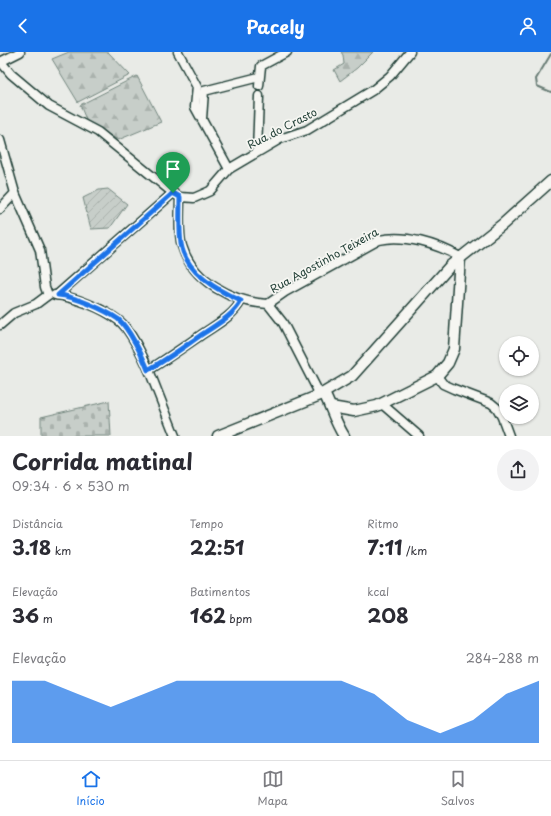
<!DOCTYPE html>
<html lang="pt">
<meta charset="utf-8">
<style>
:root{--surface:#fff;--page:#f2f2f3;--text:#2b2b33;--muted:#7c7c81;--line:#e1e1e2;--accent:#1a73e8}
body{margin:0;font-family:"Playpen Sans",sans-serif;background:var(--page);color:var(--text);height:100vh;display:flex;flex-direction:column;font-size:15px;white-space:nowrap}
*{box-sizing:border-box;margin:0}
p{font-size:13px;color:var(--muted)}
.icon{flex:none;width:22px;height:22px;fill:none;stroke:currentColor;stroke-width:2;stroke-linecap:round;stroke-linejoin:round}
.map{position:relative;height:384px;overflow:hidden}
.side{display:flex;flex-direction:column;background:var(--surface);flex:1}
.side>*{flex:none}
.fabs{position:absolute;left:499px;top:284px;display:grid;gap:8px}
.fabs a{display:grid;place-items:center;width:40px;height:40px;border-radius:50%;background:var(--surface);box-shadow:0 1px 3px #0004;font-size:20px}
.pin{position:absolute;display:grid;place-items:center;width:34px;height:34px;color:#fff;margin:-41px -17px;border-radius:50% 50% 50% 0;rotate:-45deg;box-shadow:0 0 4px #0007}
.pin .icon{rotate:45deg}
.round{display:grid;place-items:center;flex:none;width:42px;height:42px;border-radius:21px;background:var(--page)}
.overview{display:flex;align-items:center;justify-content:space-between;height:68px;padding:0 12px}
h1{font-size:22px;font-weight:700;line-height:30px}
.stats{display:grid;grid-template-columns:repeat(3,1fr);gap:6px;height:68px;padding:4px 12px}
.stats div{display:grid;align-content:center}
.stats b{font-size:20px;font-weight:700}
.stats small{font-size:11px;font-weight:400}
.stats p{font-size:11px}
.chart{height:112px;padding:8px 12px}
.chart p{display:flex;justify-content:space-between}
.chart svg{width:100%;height:72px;margin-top:4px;fill:var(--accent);opacity:.7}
header{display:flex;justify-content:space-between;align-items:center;height:52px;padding:0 12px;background:var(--accent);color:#fff;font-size:18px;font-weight:700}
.tab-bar{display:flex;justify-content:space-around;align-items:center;height:56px;border-top:1px solid var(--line);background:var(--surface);font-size:11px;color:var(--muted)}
.tab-bar a{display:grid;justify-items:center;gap:2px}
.tab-bar .on{color:var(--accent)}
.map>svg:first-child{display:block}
</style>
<header><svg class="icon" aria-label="back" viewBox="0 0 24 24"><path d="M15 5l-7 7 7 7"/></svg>Pacely<svg class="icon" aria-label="person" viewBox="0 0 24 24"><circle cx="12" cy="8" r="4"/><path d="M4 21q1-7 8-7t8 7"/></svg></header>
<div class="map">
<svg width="551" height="384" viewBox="0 0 551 384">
<defs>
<pattern id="forest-firs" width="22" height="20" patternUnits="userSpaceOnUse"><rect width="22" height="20" fill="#c7cec9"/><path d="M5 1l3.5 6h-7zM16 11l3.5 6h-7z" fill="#aab2ad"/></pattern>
<pattern id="cemetery-stones" width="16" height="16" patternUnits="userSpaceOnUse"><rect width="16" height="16" fill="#c7cec9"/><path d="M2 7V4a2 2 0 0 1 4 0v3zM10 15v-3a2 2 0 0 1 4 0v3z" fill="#aab2ad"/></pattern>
<pattern id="garden-furrows" width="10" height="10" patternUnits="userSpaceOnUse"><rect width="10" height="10" fill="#c7cec9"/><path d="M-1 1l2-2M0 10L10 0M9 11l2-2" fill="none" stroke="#aab2ad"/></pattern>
</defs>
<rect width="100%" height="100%" fill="#e9ebe7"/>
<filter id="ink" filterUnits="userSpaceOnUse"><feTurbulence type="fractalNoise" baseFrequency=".025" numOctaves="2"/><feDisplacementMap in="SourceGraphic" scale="8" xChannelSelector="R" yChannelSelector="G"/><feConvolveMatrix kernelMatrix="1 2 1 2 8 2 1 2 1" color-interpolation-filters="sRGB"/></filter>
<g filter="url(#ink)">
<!-- forest -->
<g fill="url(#forest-firs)" stroke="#73867e">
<path d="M 69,0 L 108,0 L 130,23 L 78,50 L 52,7 Z"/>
<path d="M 341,0 L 373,0 L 357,16 L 340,29 L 334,18 L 344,12 L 343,3 Z"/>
<path d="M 137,24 L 161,70 L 118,88 L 87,70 L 80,53 Z"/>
</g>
<!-- cemetery -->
<path fill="url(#cemetery-stones)" stroke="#73867e" d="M 109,349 L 111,384 L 41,384 L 41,365 Z"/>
<!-- garden -->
<path fill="url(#garden-furrows)" stroke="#73867e" d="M 108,137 L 127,152 L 110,176 L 91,177 L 83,146 L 99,138 Z"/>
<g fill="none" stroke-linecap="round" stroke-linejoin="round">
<!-- stream -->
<path stroke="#687c75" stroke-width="2" d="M 551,2 L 536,27 L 537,34 L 551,40"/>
<defs>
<g id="minor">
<path d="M 178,0 L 197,35 L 195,55 L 229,117"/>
<path d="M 0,10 L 20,0"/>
<path d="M 1,10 L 11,22 L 49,54 L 98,80 L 173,141 L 180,145 L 194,146 L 210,139 L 229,117 L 280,87 L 307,78 L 373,38 L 390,24 L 410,0"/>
<path d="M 259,34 L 261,14 L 287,0"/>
<path d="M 202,67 L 204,39 L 259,25"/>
<path d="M 0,88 L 15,141 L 40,198 L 45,235 L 48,243"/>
<path d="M 257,100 L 259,44"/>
<path d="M 180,145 C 180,159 178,182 182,194 C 193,230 232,250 268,252 L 283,271 L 320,343"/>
<path d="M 0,157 L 15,141"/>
<path d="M 55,243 C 73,244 104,257 118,268 C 130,276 143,305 149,318"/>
<path d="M 57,243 L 173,141"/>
<path d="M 268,252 L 285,240 L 379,188 C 405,182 437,192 460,205"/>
<path d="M 0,273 L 14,261 L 36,252 L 48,243"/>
<path d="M 437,324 L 443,332 L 454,337 L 491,351 L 497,356 L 502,365 L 509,384"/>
<path d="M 382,352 L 419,384"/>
<path d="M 175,384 L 149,318 C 168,306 185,294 204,281 C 217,272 233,264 241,249"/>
</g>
<g id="tertiary">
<path d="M 324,341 C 331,355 335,370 344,384"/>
<path d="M 331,355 L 354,359 L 377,354 L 437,324 L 448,311 L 454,297 L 460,205"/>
<path d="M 218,384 L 320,343 L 352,324 L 450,214 L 503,172 L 551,129"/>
</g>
</defs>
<!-- minor casing -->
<use href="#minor" stroke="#1f3d34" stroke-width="11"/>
<!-- tertiary casing -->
<use href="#tertiary" stroke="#1f3d34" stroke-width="13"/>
<!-- minor -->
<use href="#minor" stroke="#f6f6f2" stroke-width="8"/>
<!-- tertiary -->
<use href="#tertiary" stroke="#f6f6f2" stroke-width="10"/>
</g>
</g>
<g fill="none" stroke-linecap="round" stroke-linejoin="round" filter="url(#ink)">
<defs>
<path id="route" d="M 173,141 L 180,145 C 180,160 179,177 181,192 C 186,221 217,238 241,249 C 233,264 217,272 204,281 C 185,294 168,307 148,318 C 143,305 129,276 118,267 C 105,258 74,244 58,243 Z"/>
</defs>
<!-- route casing -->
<use href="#route" stroke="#fff" stroke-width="8"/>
<!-- route -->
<use href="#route" stroke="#1a73e8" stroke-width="5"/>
</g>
<g text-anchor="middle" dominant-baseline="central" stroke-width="3.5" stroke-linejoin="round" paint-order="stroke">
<!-- street labels -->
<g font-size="11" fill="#1f3d34" stroke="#f6f6f2">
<text transform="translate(282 76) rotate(-27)">Rua do Crasto</text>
<text transform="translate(324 208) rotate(-29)">Rua Agostinho Teixeira</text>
</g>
</g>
</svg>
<div class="fabs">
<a><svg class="icon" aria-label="locate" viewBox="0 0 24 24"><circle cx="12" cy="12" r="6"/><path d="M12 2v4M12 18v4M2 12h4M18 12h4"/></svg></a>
<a><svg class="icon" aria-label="layers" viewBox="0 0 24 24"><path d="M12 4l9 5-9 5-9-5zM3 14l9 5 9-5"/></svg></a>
</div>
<div class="pin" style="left:173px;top:141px;background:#1e9e55"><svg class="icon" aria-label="arrive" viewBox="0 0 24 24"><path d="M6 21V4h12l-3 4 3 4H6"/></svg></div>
</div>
<section class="side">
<div class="overview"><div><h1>Corrida matinal</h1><p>09:34 · 6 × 530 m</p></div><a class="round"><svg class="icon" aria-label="share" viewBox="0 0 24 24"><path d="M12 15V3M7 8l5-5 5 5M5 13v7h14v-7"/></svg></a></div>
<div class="stats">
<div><p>Distância</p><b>3.18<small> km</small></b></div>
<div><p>Tempo</p><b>22:51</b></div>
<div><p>Ritmo</p><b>7:11<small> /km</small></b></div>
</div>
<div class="stats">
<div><p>Elevação</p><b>36<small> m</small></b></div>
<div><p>Batimentos</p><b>162<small> bpm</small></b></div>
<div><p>kcal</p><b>208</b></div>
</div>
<div class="chart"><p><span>Elevação</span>284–288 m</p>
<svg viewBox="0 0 160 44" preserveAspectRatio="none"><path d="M0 44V6L10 6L20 14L30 22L40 14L50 6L60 6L70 6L80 6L90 6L100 6L110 14L120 30L130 38L140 30L150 14L160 6V44z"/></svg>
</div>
</section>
<nav class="tab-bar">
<a class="on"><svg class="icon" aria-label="home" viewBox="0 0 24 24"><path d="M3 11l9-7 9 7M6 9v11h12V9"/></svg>Início</a>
<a><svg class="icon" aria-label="map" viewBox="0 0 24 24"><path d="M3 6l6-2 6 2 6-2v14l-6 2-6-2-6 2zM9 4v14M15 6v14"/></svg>Mapa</a>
<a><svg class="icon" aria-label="saved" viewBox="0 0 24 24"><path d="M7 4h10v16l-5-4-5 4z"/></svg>Salvos</a>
</nav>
